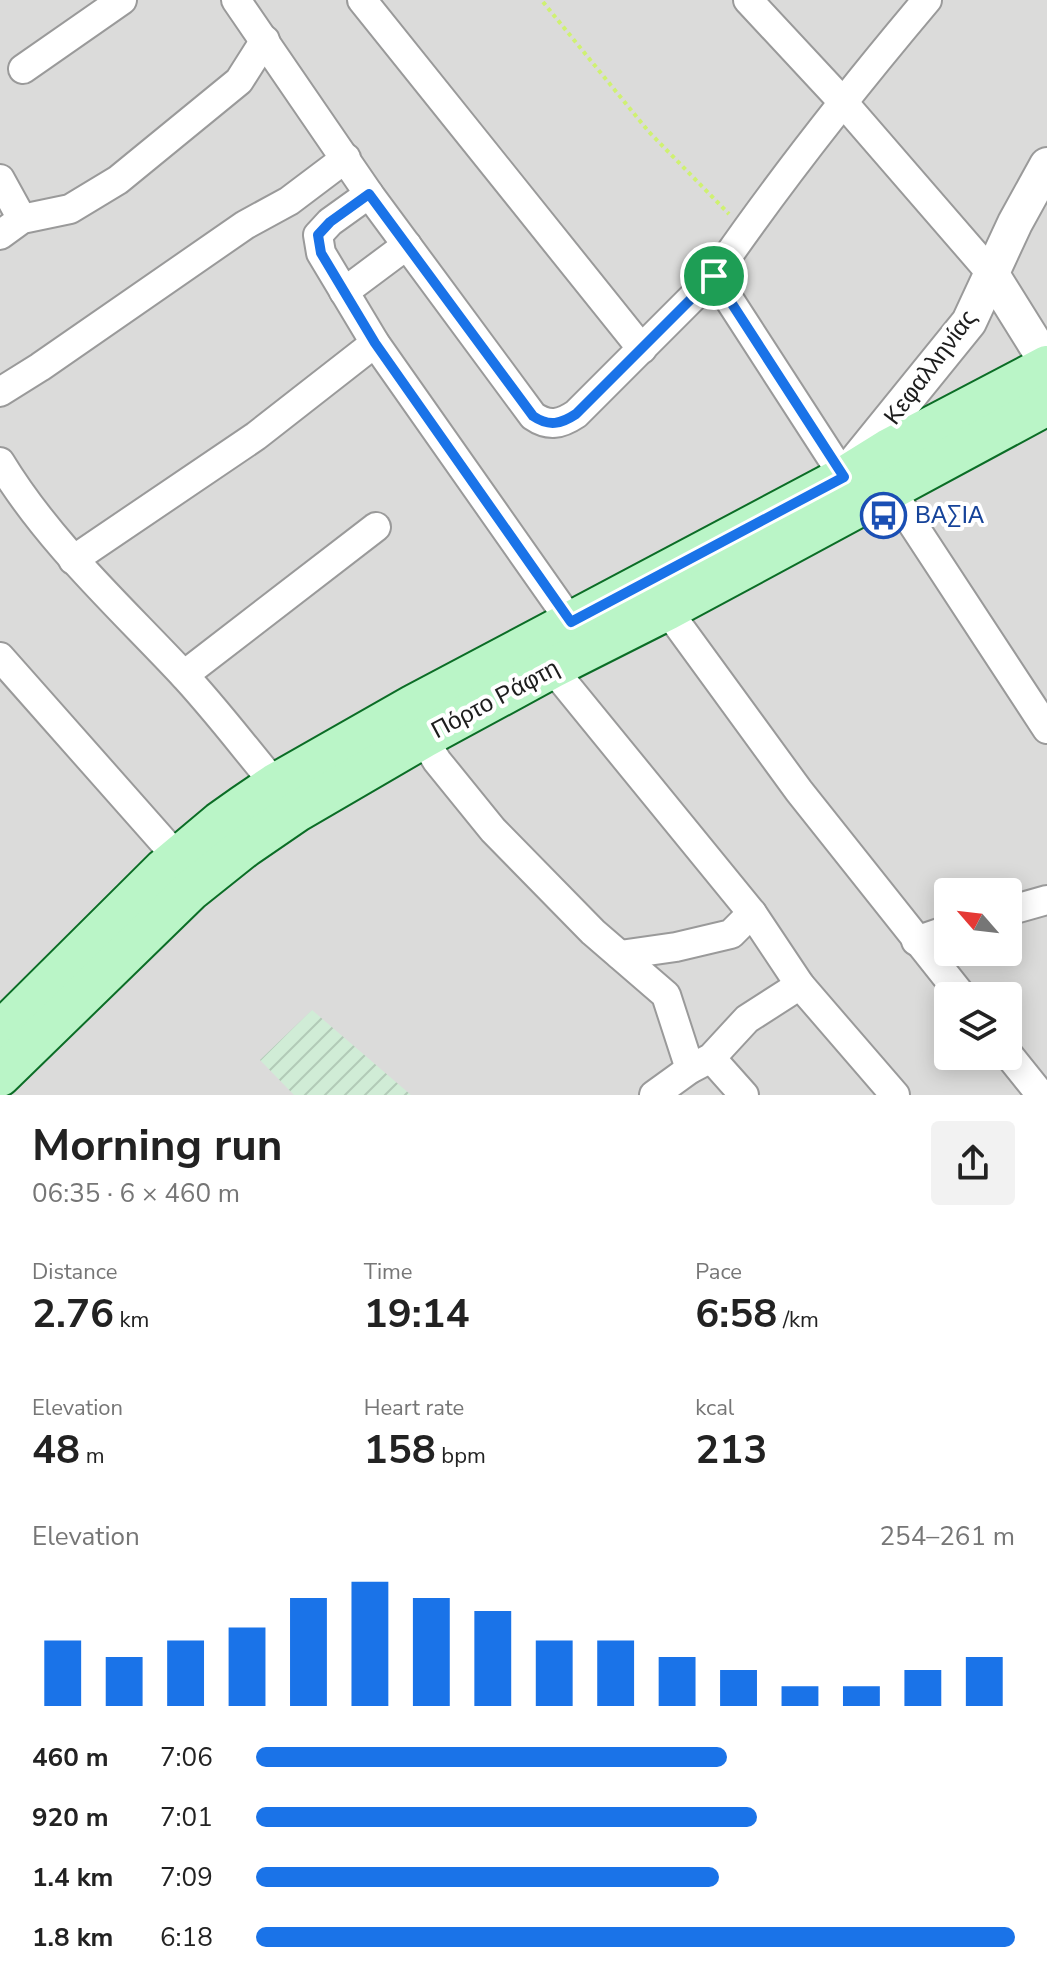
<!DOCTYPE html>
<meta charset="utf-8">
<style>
:root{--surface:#fff;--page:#f2f2f2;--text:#222;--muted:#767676;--accent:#1a73e8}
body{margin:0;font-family:"Nunito Sans",sans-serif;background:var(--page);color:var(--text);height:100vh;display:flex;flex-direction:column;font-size:30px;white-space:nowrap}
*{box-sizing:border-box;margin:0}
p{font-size:26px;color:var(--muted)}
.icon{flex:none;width:44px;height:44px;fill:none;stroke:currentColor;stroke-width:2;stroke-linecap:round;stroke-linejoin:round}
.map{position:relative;height:1095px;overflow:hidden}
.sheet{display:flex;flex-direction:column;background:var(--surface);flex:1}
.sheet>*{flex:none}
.needle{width:52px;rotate:298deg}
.controls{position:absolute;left:934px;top:878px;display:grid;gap:16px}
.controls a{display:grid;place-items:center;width:88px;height:88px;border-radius:8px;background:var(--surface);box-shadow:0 4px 20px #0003;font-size:40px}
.pin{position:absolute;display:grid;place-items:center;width:68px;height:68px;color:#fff;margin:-34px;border:4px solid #fff;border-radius:50%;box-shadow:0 2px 8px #0007}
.round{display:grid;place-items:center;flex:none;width:84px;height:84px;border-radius:8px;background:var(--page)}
.overview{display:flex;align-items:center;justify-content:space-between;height:136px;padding:0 32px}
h1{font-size:44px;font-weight:700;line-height:60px}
.stats{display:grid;grid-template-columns:repeat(3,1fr);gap:12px;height:136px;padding:8px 32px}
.stats div{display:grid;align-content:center}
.stats b{font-size:40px;font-weight:700}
.stats small{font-size:22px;font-weight:400}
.stats p{font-size:22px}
.chart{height:224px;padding:16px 32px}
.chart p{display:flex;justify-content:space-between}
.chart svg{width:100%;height:144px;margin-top:8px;stroke:var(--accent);stroke-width:6}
ul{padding:0 32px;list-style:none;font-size:26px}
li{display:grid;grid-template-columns:128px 96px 1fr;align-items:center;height:60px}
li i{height:20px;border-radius:10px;background:var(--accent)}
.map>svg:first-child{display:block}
</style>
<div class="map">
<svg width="1047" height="1095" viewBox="0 0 1047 1095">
<defs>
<pattern id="farmland-furrows" width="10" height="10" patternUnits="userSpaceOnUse" patternTransform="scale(2)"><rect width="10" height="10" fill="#d0ecd6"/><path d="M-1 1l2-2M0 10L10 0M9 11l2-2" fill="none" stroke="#b2cab7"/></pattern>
</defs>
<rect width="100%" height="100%" fill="#e5eee4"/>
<!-- residential -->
<g fill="#dbdbda" fill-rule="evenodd">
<path d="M 0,0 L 1047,0 L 1047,353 L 0,1016 Z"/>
<path d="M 1047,414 L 1047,1095 L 4,1095 L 262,851 ZM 948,892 L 1008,892 L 1008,952 L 948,952 ZM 948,996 L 1008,996 L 1008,1056 L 948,1056 Z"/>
</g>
<!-- farmland -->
<path fill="url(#farmland-furrows)" d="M 312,1010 L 411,1095 L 294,1095 L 260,1060 Z"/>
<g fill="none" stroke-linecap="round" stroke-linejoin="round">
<defs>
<g id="minor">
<path d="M 236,0 L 369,194 L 533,416 C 549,427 561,424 576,414 L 714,276"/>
<path d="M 362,0 L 642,349"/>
<path d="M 748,0 L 842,101 L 991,273"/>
<path d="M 23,69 L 122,0"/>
<path d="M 0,179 L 22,219"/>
<path d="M 369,194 L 330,222 L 318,235 L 321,253 L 375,343 L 571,622"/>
<path d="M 0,235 L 22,219 L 70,209 L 118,180 L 239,81 L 265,40"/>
<path d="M 344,292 L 407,245"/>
<path d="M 0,392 L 40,367 L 245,225 L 289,201 L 346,158"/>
<path d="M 0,462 C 48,541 117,604 180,671 C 214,707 244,747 275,784"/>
<path d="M 844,477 L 714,276 C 780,180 852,89 927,0"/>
<path d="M 891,491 L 1047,729"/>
<path d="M 73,560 L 256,436 L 375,343"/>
<path d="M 667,610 L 799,791 L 962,996"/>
<path d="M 0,657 L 177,857"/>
<path d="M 552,668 L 752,913 L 800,985 L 895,1095"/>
<path d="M 184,675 L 376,527"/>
<path d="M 423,738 L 437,761 L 493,830 L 593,932 L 666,995 L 690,1069"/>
<path d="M 1008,911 L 1047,900"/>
<path d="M 916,941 L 948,930"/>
<path d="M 620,955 L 676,947 L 731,934 L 752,913"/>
<path d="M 1008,1054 L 1041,1095"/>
<path d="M 711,1058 L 744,1095"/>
<path d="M 654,1095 L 690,1069 L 711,1058 L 747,1019 L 800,985"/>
</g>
<g id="tertiary">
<path d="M 991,273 L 1047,363"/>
<path d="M 854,464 L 969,322 L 1015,223 L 1047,165"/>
</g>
<g id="secondary">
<path d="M 0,1032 L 164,869 L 220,822 L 244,805 L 275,784 L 414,705 L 844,477 L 889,449 L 1047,366"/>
<path d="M 0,1076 L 191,890 L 245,847 L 296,812 L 423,738 L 552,668 L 667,610 L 1047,405"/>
</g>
</defs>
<!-- minor casing -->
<use href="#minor" stroke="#9a9a9a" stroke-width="32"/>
<!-- tertiary casing -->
<use href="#tertiary" stroke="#9a9a9a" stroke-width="38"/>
<!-- secondary casing -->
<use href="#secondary" stroke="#0b6d26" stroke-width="44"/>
<!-- path -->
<path stroke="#cff171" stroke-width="4" stroke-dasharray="4 4" stroke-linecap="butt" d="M 543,2 L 649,132 L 729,214"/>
<!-- minor -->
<use href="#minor" stroke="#fff" stroke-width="28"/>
<!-- tertiary -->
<use href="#tertiary" stroke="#fff" stroke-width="34"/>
<!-- secondary -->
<use href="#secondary" stroke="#baf5c7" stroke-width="40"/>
</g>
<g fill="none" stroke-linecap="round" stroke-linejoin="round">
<defs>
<path id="route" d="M 369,194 L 533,416 C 549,427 561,424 576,414 L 714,276 L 844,477 L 571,622 L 375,343 L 321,253 L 318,235 L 330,222 Z"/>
</defs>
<!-- route casing -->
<use href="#route" stroke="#fff" stroke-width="16"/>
<!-- route -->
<use href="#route" stroke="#1a73e8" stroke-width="10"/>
</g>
<!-- icons -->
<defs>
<symbol id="bus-ring" viewBox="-11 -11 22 22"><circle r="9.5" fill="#fff" stroke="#1a4fb4" stroke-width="1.5"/><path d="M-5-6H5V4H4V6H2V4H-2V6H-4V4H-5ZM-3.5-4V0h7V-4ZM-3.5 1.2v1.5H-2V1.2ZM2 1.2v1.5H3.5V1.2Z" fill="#1a4fb4"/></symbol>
</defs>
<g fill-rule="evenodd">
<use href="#bus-ring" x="858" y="490" width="51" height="51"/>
</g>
<g text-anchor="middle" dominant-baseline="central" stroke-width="8" stroke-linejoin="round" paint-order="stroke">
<!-- street labels -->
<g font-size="24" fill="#1d1d1d" stroke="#fff">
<text transform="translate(930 367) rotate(-53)">Κεφαλληνίας</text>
<text transform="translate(495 699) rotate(-28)">Πόρτο Ράφτη</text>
</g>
<!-- transit labels -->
<g font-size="24" fill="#164399" stroke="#fff" text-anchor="start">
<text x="915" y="515">ΒΑΣΙΑ</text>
</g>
</g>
</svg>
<div class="controls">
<a><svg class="needle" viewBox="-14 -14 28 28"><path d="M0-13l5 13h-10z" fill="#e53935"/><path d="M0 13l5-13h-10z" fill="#767676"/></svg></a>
<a><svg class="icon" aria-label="layers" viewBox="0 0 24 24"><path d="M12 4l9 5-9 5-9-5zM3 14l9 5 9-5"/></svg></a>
</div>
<div class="pin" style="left:714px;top:276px;background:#1e9e55"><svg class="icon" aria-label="arrive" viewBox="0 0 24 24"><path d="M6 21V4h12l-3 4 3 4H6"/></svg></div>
</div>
<section class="sheet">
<div class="overview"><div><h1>Morning run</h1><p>06:35 · 6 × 460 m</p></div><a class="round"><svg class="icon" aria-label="share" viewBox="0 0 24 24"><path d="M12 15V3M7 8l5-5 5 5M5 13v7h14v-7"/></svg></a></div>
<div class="stats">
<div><p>Distance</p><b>2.76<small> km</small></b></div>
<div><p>Time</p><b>19:14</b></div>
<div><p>Pace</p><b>6:58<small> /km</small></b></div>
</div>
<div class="stats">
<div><p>Elevation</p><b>48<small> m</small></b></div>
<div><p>Heart rate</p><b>158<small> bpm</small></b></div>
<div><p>kcal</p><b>213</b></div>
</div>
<div class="chart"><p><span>Elevation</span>254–261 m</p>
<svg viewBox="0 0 160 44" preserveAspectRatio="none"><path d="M5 44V24M15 44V29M25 44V24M35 44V20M45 44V11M55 44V6M65 44V11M75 44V15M85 44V24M95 44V24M105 44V29M115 44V33M125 44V38M135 44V38M145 44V33M155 44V29"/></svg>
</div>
<ul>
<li><b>460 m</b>7:06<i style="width:62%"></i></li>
<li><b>920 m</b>7:01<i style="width:66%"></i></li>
<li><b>1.4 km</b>7:09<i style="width:61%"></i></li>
<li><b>1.8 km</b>6:18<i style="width:100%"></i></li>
</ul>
</section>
